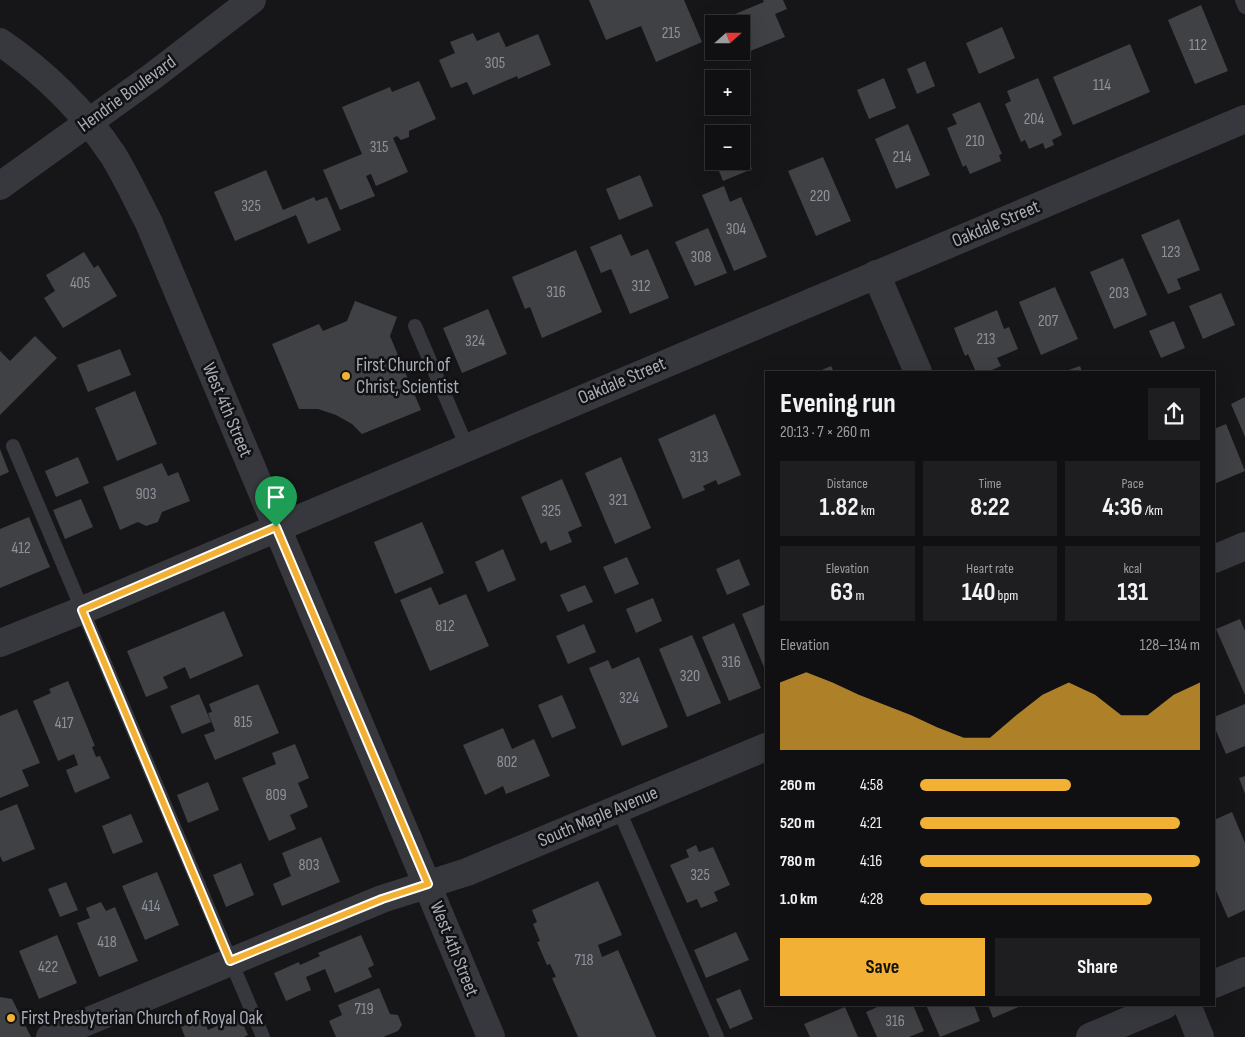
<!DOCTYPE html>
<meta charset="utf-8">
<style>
:root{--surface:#101012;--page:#1e1e20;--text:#f1f3f6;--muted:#9c9d9f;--line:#303032;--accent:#f2b134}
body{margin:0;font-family:"Sofia Sans Condensed",sans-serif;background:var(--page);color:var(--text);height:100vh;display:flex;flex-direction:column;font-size:19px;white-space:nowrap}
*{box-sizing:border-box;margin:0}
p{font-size:16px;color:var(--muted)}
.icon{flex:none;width:28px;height:28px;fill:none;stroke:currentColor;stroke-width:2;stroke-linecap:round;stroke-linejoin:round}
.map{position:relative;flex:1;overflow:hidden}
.panel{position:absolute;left:765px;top:371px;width:450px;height:635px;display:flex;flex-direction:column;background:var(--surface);border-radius:0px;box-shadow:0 5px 20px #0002,0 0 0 1px var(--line)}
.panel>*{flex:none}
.needle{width:32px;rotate:69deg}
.fabs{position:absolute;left:705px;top:15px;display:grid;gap:10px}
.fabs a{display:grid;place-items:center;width:45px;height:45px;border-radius:0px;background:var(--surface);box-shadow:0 5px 20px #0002,0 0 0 1px var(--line);font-size:25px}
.pin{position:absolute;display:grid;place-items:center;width:42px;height:42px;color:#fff;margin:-51px -21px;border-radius:50% 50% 50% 0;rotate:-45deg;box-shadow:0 0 5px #0007}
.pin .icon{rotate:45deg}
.round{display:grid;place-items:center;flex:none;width:52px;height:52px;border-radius:0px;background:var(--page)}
.summary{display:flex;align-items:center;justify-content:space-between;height:85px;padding:0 15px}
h1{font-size:28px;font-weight:700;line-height:38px}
.stats{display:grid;grid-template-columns:repeat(3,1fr);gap:8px;height:85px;padding:5px 15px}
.stats div{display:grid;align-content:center;border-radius:0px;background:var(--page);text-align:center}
.stats b{font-size:25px;font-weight:700}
.stats small{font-size:14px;font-weight:400}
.stats p{font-size:14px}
.chart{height:140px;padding:10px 15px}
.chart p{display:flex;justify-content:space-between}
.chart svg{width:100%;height:90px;margin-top:5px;fill:var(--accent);opacity:.7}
.button{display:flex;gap:10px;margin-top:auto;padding:10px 15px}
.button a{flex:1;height:58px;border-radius:0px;background:var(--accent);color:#111;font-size:20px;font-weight:700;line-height:58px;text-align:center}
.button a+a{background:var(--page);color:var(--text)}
ul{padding:0 15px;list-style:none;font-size:16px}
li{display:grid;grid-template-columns:80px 60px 1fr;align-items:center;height:38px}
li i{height:12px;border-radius:6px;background:var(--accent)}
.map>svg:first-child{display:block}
</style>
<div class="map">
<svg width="1245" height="1037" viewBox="0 0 1245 1037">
<rect width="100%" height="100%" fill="#161618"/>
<!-- building -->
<g fill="#404145">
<path d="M 589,0 L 684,0 L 702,42 L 656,62 L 641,26 L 606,40 Z"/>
<path d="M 763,0 L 783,0 L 787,9 L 775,14 L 785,37 L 733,58 L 731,51 L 741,51 L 741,24 L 719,24 L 718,21 L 764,2 Z"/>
<path d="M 1201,5 L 1228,71 L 1195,84 L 1168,20 Z"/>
<path d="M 1002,27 L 1015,58 L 979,74 L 966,43 Z"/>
<path d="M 499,32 L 506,47 L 538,34 L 551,65 L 518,79 L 517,76 L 473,95 L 467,82 L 451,88 L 439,60 L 455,53 L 450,42 L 473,33 L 477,41 Z"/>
<path d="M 1130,44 L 1150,92 L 1073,125 L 1053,77 Z"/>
<path d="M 925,61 L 935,86 L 917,94 L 907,69 Z"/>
<path d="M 884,78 L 896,108 L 869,119 L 857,90 Z"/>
<path d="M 1038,78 L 1062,135 L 1052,140 L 1054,145 L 1045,149 L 1043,143 L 1029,149 L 1025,140 L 1021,142 L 1005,104 L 1011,101 L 1007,91 Z"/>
<path d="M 419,81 L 436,119 L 409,131 L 409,137 L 401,140 L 397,136 L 393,138 L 408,172 L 376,186 L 371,174 L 366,176 L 375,196 L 340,210 L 323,170 L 362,154 L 342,107 L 390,87 L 392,92 Z"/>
<path d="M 980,102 L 1002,154 L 999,155 L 1001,161 L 970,174 L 966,165 L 963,167 L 947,128 L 957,124 L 952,114 Z"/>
<path d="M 908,124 L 930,175 L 896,189 L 875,139 Z"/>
<path d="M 741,143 L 752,169 L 723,181 L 715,161 L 741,161 Z"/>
<path d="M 823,157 L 851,221 L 816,236 L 788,171 Z"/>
<path d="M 266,170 L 283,210 L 314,197 L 316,201 L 327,197 L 341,230 L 308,244 L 296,215 L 235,241 L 214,192 Z"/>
<path d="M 640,175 L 653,206 L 619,220 L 606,189 Z"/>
<path d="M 724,186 L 730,202 L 741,197 L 767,257 L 734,271 L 702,195 Z"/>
<path d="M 1179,219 L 1200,270 L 1177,279 L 1181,289 L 1168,294 L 1141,235 Z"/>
<path d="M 708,228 L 727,273 L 695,286 L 675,242 Z"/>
<path d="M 621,234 L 631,256 L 648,249 L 669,298 L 630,314 L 611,269 L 601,273 L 590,247 Z"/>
<path d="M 576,250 L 602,312 L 542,338 L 530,307 L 525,309 L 512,277 Z"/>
<path d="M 84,252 L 94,268 L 98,265 L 117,296 L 63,328 L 44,298 L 55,291 L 46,275 Z"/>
<path d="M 1123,258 L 1147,315 L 1114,329 L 1090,272 Z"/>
<path d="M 1055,287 L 1078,339 L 1041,355 L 1019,302 Z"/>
<path d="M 1221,293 L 1235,325 L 1203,339 L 1189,306 Z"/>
<path d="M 355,301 L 397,317 L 390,336 L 421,410 L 362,434 L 352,424 L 336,415 L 318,409 L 299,409 L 272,344 L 319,324 L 323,331 L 347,321 Z"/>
<path d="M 488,309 L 507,354 L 462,373 L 443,328 Z"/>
<path d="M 997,310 L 1004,329 L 1009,327 L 1018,349 L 997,358 L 1001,366 L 987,372 L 976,372 L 968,354 L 965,356 L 954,328 Z"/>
<path d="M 1174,321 L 1185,348 L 1161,358 L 1149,331 Z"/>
<path d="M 35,336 L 57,358 L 0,415 L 0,351 L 10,361 Z"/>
<path d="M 120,349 L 131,375 L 88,392 L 77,365 Z"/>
<path d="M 831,366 L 834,372 L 817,372 Z"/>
<path d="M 1080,366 L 1082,372 L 1063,372 Z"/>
<path d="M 135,391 L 157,444 L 117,461 L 95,408 Z"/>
<path d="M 1245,397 L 1245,437 L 1231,404 Z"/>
<path d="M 715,414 L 741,475 L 718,485 L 716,480 L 703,486 L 705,490 L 683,499 L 658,439 Z"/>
<path d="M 1226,424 L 1245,471 L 1214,484 L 1214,429 Z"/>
<path d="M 0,449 L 9,472 L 0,476 Z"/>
<path d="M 78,457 L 89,483 L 56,497 L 45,471 Z"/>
<path d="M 621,457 L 651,528 L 615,544 L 585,473 Z"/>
<path d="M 162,463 L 168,476 L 178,472 L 190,501 L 162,512 L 158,522 L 146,526 L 138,522 L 120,530 L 103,487 Z"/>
<path d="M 562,479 L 582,526 L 568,532 L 572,542 L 550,551 L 546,541 L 541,544 L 521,497 Z"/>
<path d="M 81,499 L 93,527 L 65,539 L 53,510 Z"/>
<path d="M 29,517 L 50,567 L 0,588 L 0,529 Z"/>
<path d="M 422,522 L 444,573 L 395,594 L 374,542 Z"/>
<path d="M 503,549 L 516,580 L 488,592 L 475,562 Z"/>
<path d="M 627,557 L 639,584 L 615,594 L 603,567 Z"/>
<path d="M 739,559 L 750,585 L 727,595 L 716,569 Z"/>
<path d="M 585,585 L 593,602 L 568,612 L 560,595 Z"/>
<path d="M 431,587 L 439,605 L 466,594 L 489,646 L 430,671 L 400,600 Z"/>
<path d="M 653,598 L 662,621 L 636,633 L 626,609 Z"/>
<path d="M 766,604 L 766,672 L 742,614 Z"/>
<path d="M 224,611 L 243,656 L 190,679 L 185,667 L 163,677 L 168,688 L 146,697 L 127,651 Z"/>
<path d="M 1240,619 L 1245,631 L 1245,695 L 1216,629 Z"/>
<path d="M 734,623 L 761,688 L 729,701 L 702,637 Z"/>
<path d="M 584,624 L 596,652 L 568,664 L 556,636 Z"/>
<path d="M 692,635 L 721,703 L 687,717 L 659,649 Z"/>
<path d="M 639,657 L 668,727 L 622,746 L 589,668 L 608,660 L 612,669 Z"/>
<path d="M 68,681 L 95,746 L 92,747 L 96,757 L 100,756 L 110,778 L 75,793 L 66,770 L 78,765 L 74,754 L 58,761 L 33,701 L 51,693 L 49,689 Z"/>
<path d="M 258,684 L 279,733 L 215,760 L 204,735 L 215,731 L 208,713 L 212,712 L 209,704 Z"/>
<path d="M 199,694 L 211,722 L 182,734 L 170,706 Z"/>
<path d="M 562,695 L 576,728 L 552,738 L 538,705 Z"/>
<path d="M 1245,704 L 1245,746 L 1226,754 L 1214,726 L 1214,717 Z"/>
<path d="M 17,709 L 40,763 L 22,770 L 29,786 L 0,798 L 0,716 Z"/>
<path d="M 503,728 L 512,749 L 534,739 L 550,776 L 506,794 L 503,786 L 485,795 L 463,745 Z"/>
<path d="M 295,744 L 309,778 L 298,783 L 308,807 L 290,815 L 296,829 L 269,841 L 242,778 L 276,764 L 272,753 Z"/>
<path d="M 1245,776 L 1245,794 L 1239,778 Z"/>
<path d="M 208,782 L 219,810 L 188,823 L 177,795 Z"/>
<path d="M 17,804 L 35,849 L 3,862 L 0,856 L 0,811 Z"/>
<path d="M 1232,812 L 1245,843 L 1245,910 L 1228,918 L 1214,886 L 1214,820 Z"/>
<path d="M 131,814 L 143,842 L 113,854 L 102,826 Z"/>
<path d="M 321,837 L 340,882 L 282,906 L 273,884 L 291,876 L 282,853 Z"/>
<path d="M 696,845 L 699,852 L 713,847 L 730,885 L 714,892 L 718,901 L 701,908 L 697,899 L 687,903 L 670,865 L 689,857 L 686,850 Z"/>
<path d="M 241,863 L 254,895 L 226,907 L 213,875 Z"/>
<path d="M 157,872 L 179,925 L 145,940 L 122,886 Z"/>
<path d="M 598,881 L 622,935 L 598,945 L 602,957 L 618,950 L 656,1037 L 578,1037 L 552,978 L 556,977 L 550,964 L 547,965 L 537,942 L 540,941 L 533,924 L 537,922 L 532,910 Z"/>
<path d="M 66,882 L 78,910 L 60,917 L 48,889 Z"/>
<path d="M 101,902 L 106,911 L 115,907 L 138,961 L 99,977 L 77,923 L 90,918 L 86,908 Z"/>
<path d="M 736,932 L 749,960 L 706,978 L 694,950 Z"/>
<path d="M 57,935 L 77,983 L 39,999 L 19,951 Z"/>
<path d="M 361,935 L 374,965 L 368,968 L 372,977 L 335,993 L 325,969 L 306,977 L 311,990 L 286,1001 L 274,973 L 299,962 L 300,965 L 320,956 L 318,953 Z"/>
<path d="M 379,988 L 390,1014 L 398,1015 L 402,1025 L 398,1031 L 383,1037 L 336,1037 L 329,1021 L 342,1015 L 338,1005 Z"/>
<path d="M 740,989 L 753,1019 L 730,1029 L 716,999 Z"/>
<path d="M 0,997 L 12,999 L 31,1037 L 0,1037 Z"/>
<path d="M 882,1005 L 913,1005 L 924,1031 L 909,1037 L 877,1037 L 866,1012 Z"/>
<path d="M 926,1005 L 974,1005 L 980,1021 L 940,1037 Z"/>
<path d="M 988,1005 L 1023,1005 L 993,1018 Z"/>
<path d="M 845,1007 L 858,1037 L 810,1037 L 804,1024 Z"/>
<path d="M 239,1016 L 248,1035 L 244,1037 L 185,1037 L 181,1027 L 203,1018 L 208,1030 Z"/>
</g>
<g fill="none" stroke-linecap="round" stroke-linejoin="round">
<!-- service -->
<g stroke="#37383d" stroke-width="14">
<path d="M 1242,0 L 1245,7"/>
<path d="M 415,326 L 467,447"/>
<path d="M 13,446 L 263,1037"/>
<path d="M 618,808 L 717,1037"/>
</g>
<!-- minor -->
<g stroke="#37383d" stroke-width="28">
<path d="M 0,42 C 43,71 84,111 113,155 C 126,176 137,200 149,223 L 491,1037"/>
<path d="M 0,186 L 153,76 L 252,0"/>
<path d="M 876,274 L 918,372"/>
<path d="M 1214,559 L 1245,546"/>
<path d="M 0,643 L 83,610 L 1245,119"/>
<path d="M 1214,984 L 1245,971"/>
<path d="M 1187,1005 L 1200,1037"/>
<path d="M 50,1037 L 382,899 L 467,872 L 766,747"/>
<path d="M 1090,1037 L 1165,1005"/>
</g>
</g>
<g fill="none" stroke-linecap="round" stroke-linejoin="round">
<defs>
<path id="route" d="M 276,527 L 428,884 L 382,899 L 230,961 L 82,610 Z"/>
</defs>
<!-- route casing -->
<use href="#route" stroke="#fff" stroke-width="10"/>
<!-- route -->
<use href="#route" stroke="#f2b134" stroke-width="6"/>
</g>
<!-- markers -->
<g fill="#f2b134" stroke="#111113" stroke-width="2">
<circle cx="346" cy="376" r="5"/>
<circle cx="11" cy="1018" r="5"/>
</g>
<g text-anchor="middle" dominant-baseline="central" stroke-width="5" stroke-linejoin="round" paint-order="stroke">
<!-- number labels -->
<g font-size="16" fill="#8e929b">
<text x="671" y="33">215</text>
<text x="1198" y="45">112</text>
<text x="495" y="63">305</text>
<text x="1102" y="85">114</text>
<text x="1034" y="119">204</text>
<text x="975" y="141">210</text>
<text x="379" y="147">315</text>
<text x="902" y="157">214</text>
<text x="820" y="196">220</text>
<text x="251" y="206">325</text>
<text x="736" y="229">304</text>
<text x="1171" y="252">123</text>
<text x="701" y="257">308</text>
<text x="80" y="283">405</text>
<text x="641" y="286">312</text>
<text x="556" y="292">316</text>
<text x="1119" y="293">203</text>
<text x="1048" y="321">207</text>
<text x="986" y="339">213</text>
<text x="475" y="341">324</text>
<text x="699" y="457">313</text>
<text x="146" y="494">903</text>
<text x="618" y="500">321</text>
<text x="551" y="511">325</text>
<text x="21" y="548">412</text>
<text x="445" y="626">812</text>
<text x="731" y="662">316</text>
<text x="690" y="676">320</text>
<text x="629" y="698">324</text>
<text x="243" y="722">815</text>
<text x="64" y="723">417</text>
<text x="507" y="762">802</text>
<text x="276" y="795">809</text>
<text x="309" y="865">803</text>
<text x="700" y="875">325</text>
<text x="151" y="906">414</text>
<text x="107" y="942">418</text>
<text x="584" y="960">718</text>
<text x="48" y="967">422</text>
<text x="364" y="1009">719</text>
<text x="895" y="1021">316</text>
</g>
<!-- street labels -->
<g font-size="19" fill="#a8adb8" stroke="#111113">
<text transform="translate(127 94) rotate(-36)">Hendrie Boulevard</text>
<text transform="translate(996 224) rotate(-23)">Oakdale Street</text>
<text transform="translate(622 381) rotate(-23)">Oakdale Street</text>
<text transform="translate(227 410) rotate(67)">West 4th Street</text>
<text transform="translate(598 817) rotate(-23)">South Maple Avenue</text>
<text transform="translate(454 949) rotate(68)">West 4th Street</text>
</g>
<!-- poi labels -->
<g font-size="19" fill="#a8adb8" stroke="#111113" text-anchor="start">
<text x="356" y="365">First Church of<tspan x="356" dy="22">Christ, Scientist</tspan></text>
<text x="21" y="1018">First Presbyterian Church of Royal Oak</text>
</g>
</g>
</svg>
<div class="fabs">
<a><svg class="needle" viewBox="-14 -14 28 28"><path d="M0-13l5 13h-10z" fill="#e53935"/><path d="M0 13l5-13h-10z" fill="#9c9d9f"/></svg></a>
<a>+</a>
<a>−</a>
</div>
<div class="pin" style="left:276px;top:527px;background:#1e9e55"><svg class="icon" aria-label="arrive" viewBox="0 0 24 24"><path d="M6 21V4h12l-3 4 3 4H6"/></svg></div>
<section class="panel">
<div class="summary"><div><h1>Evening run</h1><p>20:13 · 7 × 260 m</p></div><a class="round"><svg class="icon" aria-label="share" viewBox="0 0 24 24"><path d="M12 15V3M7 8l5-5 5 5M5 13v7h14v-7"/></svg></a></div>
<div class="stats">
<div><p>Distance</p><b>1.82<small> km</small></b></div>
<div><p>Time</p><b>8:22</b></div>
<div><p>Pace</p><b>4:36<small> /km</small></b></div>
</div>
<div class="stats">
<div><p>Elevation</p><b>63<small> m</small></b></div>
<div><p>Heart rate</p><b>140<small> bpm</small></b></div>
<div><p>kcal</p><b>131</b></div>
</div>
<div class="chart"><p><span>Elevation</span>128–134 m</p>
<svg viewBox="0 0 160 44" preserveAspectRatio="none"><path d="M0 44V11L10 6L20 11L30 17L40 22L50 27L60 33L70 38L80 38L90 27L100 17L110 11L120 17L130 27L140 27L150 17L160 11V44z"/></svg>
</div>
<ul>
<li><b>260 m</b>4:58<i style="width:54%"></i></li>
<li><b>520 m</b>4:21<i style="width:93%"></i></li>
<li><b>780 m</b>4:16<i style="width:100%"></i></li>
<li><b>1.0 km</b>4:28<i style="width:83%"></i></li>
</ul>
<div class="button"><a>Save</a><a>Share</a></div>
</section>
</div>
